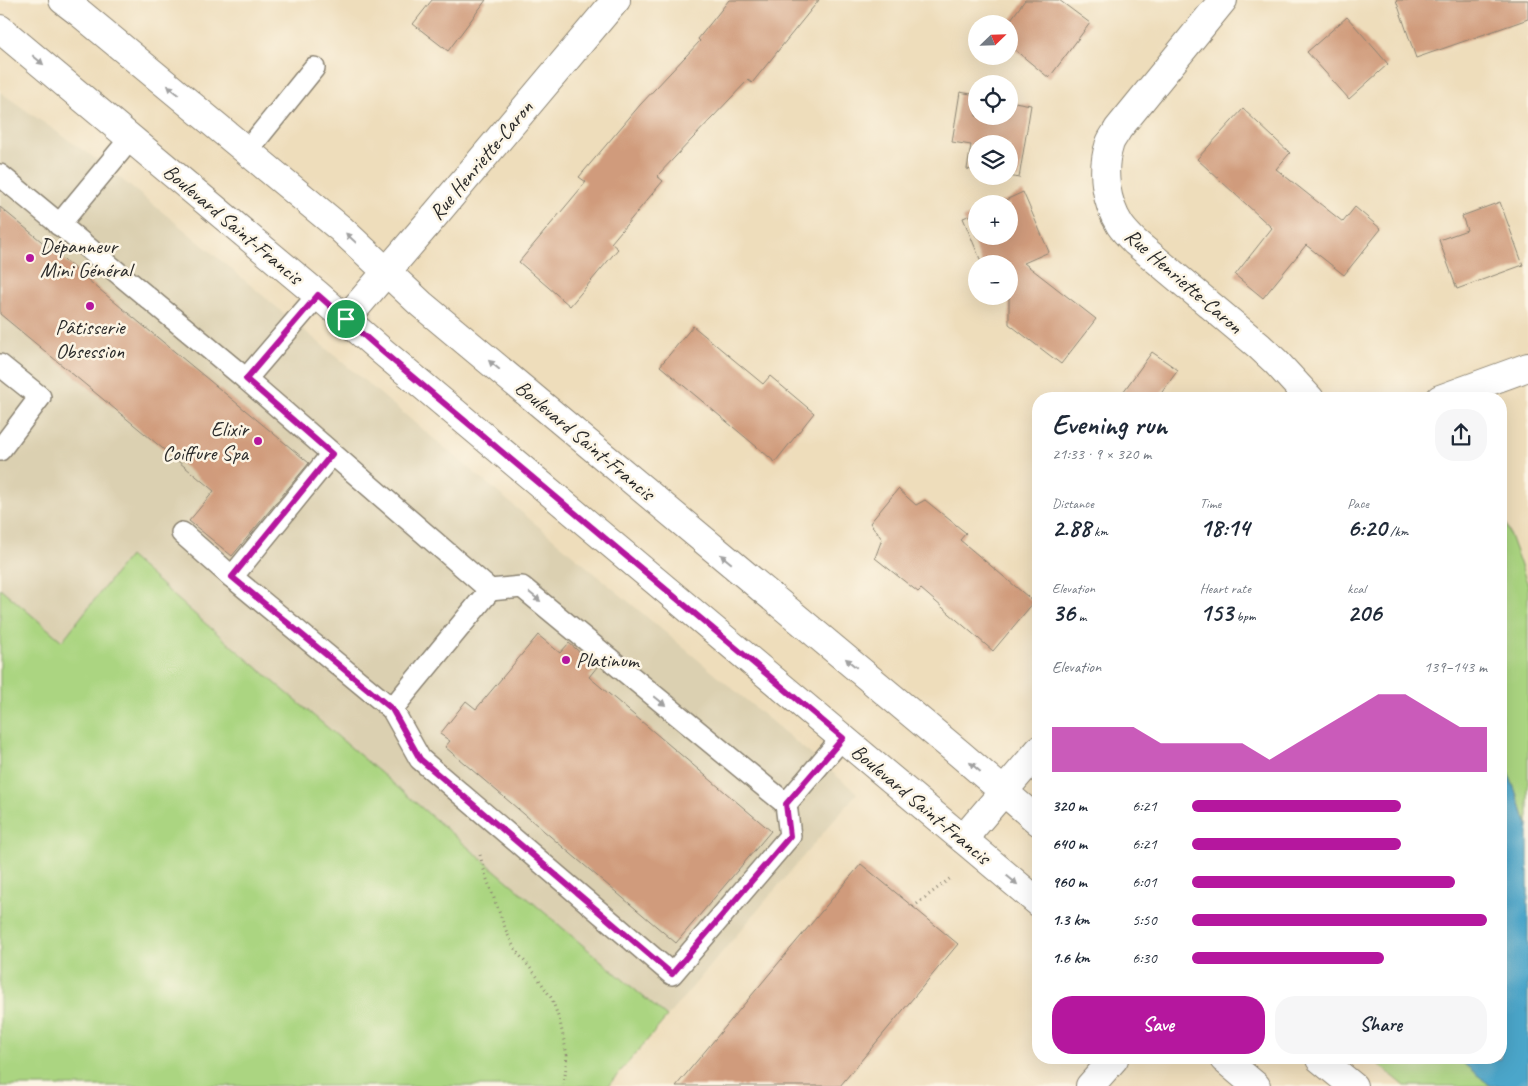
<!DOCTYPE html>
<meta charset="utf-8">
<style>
:root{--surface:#fff;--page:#f6f6f7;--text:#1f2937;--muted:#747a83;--accent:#b5179e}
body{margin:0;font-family:Caveat,sans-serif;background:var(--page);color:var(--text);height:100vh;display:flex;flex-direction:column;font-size:19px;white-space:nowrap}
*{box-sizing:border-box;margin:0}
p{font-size:16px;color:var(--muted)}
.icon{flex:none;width:28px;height:28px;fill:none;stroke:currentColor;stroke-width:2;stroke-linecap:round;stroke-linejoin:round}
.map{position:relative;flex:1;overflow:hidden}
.details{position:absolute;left:1032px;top:392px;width:475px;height:672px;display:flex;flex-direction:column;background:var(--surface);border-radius:20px;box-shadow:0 5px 20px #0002}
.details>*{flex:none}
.needle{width:32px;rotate:67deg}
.controls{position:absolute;left:968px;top:15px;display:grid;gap:10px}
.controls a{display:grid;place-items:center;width:50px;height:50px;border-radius:50%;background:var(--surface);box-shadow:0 5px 20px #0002;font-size:25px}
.pin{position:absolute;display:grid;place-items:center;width:42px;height:42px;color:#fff;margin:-21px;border:2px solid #fff;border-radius:50%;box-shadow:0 1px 5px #0007}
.round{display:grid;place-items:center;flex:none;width:52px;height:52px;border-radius:20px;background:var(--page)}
.headline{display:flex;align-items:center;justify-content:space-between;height:85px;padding:0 20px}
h1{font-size:28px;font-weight:800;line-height:38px}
.stats{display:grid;grid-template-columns:repeat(3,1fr);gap:8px;height:85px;padding:5px 20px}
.stats div{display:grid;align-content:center}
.stats b{font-size:25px;font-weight:800}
.stats small{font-size:14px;font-weight:400}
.stats p{font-size:14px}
.chart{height:140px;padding:10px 20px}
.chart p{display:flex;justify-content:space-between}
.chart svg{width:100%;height:90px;margin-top:5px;fill:var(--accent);opacity:.7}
.primary-button{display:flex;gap:10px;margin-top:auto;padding:10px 20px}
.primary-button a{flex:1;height:58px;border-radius:20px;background:var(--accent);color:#fff;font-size:20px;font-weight:800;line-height:58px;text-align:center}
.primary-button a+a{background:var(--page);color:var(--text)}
ul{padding:0 20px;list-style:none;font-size:16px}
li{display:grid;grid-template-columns:80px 60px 1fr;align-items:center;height:38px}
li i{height:12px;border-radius:6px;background:var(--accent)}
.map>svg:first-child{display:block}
</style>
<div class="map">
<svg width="1528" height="1086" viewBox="0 0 1528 1086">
<rect width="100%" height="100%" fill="#fcf5e5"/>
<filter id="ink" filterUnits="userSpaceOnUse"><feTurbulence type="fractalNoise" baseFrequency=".02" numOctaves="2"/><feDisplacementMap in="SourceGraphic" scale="10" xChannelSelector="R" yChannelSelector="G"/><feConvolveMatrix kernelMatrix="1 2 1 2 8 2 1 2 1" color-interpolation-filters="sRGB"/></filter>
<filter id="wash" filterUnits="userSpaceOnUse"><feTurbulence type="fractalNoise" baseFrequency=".0096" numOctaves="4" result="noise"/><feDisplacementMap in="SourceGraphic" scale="20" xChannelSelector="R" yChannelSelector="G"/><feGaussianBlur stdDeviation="1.12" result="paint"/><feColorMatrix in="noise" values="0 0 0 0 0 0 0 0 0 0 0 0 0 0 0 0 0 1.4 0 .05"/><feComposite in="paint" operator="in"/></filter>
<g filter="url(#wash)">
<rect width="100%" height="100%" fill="#edb"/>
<!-- built -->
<path fill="#dbd0b1" d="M 0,92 L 100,162 L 181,227 L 857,793 L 667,1017 L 199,618 L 130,556 L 62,641 L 0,588 Z"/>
<!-- green -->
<g fill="#abd581" stroke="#6b8056">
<path d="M 1501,511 L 1528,585 L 1528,825 L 1501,753 Z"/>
<path d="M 129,556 L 199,618 L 667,1017 L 608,1086 L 0,1086 L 0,588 L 62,641 Z"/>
<path d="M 1372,1059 L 1458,1059 L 1491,1086 L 1405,1086 Z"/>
</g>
<!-- water -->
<path fill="#4ca6ca" stroke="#3c687a" d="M 1501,753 L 1528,825 L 1528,1086 L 1491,1086 L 1458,1059 L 1501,1059 Z"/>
<g id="blocks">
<!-- building -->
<g fill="#d09b7c">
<path d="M 432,0 L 486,0 L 448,51 L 413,24 Z"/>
<path d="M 729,0 L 819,0 L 752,83 L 748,80 L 657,176 L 663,181 L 611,243 L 618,249 L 570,306 L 519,262 L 586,182 L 579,177 L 640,105 L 700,41 L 698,39 Z"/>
<path d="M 1025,0 L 1059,0 L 1090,23 L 1049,78 L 1009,45 L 1009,22 Z"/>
<path d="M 1396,0 L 1528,0 L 1528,19 L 1416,58 Z"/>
<path d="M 1347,17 L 1388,64 L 1349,99 L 1307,52 Z"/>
<path d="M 960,92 L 976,95 L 976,116 L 1009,116 L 1009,101 L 1031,105 L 1019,178 L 1009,176 L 1009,144 L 976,144 L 976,171 L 967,169 L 971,145 L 952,142 Z"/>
<path d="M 1243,109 L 1290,153 L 1276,169 L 1343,222 L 1355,207 L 1381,229 L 1344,275 L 1306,245 L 1263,298 L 1235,275 L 1272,228 L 1197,159 Z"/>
<path d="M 1023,192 L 1049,252 L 1024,263 L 1096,319 L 1061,364 L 1009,324 L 1009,264 L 982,264 L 963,218 L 976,213 L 976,236 L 1009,236 L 1009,204 L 997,204 Z"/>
<path d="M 1500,202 L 1523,265 L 1457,289 L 1439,240 L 1467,230 L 1462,216 Z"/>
<path d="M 0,207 L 309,463 L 232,556 L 189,521 L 214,491 L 0,314 Z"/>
<path d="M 693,326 L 763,384 L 770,376 L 814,413 L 775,462 L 660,366 Z"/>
<path d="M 1152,352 L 1178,370 L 1157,399 L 1118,399 Z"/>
<path d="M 898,489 L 916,505 L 925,500 L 966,533 L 960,540 L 1034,602 L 993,651 L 921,589 L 918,592 L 875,558 L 882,539 L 870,523 Z"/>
<path d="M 538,635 L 560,653 L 569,643 L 597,667 L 589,677 L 771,831 L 676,943 L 445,747 L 450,741 L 440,734 L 466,701 L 476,709 Z"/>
<path d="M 861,864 L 958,944 L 840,1086 L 676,1086 Z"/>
</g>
</g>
</g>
<g filter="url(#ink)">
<use href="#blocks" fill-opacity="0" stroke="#8c8473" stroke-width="1"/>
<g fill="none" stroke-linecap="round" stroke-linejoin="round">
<defs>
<g id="service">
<path d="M 247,151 L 314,68"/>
<path d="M 0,175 L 246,379 L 318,295"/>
<path d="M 59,225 L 130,139"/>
<path d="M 0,365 L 40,397 L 0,450"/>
<path d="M 246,379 L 490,590 L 522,587 L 786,804 L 843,737"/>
<path d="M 332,454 L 232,577 L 392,709 L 490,590"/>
<path d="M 182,533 L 232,577"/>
<path d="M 392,709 L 420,759 L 672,974 L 790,836 L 786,804"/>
</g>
<g id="minor">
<path d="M 1223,0 L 1118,129 C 1115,135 1110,140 1109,146 C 1101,171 1106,203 1120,225 C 1124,231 1130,237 1135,242 L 1259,346 L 1276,362 L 1310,399"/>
<path d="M 346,319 L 430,221 L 616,0"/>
<path d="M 1440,399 L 1528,367"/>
<path d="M 963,839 L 1039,750"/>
<path d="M 1090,1086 L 1114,1059"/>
</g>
<g id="tertiary">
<path d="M 63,0 L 80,13 L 341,229 L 421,304 L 960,754 L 1039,822"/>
<path d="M 0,29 L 318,295 L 383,352 L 1039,903"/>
<path d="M 1224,1059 L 1256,1086"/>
<path d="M 1320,1059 L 1353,1086"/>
</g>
</defs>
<!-- service casing -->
<use href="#service" stroke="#8c8473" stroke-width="24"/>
<!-- minor casing -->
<use href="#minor" stroke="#8c8473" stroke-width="30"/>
<!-- tertiary casing -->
<use href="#tertiary" stroke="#8c8473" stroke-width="30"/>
<!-- path -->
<g stroke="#8c8473" stroke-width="3" stroke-dasharray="1 4" stroke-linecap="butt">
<path d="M 480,855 L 485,874 L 507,933 L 516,951 L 536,975 L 552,999 L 560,1022 L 567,1055 L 564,1086"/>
<path d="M 913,907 L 952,877"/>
</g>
<!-- service -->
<use href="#service" stroke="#fff" stroke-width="21"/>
<!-- minor -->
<use href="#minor" stroke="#fff" stroke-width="28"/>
<!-- tertiary -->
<use href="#tertiary" stroke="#fff" stroke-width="28"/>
</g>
<!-- one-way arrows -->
<defs><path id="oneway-solid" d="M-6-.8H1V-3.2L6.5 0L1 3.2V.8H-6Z" transform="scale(1.25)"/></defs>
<g fill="#a0a0a0">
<use href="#oneway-solid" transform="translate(38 60) rotate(40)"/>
<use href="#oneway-solid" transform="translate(173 90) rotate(-140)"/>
<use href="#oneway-solid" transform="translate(351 238) rotate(-137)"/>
<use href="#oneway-solid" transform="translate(494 365) rotate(-140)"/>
<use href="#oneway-solid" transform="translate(726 559) rotate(-140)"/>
<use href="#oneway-solid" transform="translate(535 597) rotate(39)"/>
<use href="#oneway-solid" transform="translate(851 663) rotate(-140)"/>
<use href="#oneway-solid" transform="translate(660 701) rotate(39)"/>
<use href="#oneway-solid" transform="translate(975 767) rotate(-139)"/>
<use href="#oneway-solid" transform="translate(1012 880) rotate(40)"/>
</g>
</g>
<g fill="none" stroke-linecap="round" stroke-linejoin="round" filter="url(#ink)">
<defs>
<path id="route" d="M 318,295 L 383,352 L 843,738 L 786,804 L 790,836 L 672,974 L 420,759 L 392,709 L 232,577 L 332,454 L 246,379 Z"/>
</defs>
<!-- route casing -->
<use href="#route" stroke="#fff" stroke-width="10"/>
<!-- route -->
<use href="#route" stroke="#b5179e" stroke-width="6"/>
</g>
<!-- markers -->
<g fill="#b5179e" stroke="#fcf5e5" stroke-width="2">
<circle cx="30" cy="258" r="5"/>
<circle cx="90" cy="306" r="5"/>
<circle cx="258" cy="441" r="5"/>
<circle cx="566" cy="660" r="5"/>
</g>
<g text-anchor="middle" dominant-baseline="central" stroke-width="5" stroke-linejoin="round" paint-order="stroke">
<!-- street labels -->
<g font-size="21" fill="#2b2b2b" stroke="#fcf5e5">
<text transform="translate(481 160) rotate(-50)">Rue Henriette-Caron</text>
<text transform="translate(233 224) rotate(40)">Boulevard Saint-Francis</text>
<text transform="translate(1184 281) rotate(41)">Rue Henriette-Caron</text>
<text transform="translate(585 440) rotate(40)">Boulevard Saint-Francis</text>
<text transform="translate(921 804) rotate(40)">Boulevard Saint-Francis</text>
</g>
<!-- poi labels -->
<g font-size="21" fill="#2b2b2b" stroke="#fcf5e5" text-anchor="start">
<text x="40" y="246">Dépanneur<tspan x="40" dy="24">Mini Général</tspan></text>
<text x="90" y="327" text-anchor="middle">Pâtisserie<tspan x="90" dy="24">Obsession</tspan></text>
<text x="248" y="429" text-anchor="end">Elixir<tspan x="248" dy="24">Coiffure Spa</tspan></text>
<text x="576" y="660">Platinum</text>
</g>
</g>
</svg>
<div class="controls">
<a><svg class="needle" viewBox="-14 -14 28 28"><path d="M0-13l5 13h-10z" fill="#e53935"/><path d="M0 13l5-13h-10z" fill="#747a83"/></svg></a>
<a><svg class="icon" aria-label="locate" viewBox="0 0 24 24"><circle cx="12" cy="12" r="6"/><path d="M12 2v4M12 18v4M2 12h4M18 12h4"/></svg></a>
<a><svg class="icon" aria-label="layers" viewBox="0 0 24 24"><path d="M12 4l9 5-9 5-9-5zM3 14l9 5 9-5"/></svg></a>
<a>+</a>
<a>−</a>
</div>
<div class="pin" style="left:346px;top:319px;background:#1e9e55"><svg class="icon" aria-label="arrive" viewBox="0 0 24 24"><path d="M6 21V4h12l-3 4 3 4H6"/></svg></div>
<section class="details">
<div class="headline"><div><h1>Evening run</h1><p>21:33 · 9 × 320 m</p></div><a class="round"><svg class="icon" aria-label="share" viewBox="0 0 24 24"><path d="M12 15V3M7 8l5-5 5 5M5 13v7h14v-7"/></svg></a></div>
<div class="stats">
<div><p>Distance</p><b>2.88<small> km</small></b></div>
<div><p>Time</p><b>18:14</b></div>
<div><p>Pace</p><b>6:20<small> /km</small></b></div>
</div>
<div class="stats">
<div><p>Elevation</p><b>36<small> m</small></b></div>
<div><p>Heart rate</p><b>153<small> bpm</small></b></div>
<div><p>kcal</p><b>206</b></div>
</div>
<div class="chart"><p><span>Elevation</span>139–143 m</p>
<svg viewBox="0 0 160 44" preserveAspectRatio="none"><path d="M0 44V22L10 22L20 22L30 22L40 30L50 30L60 30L70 30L80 38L90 30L100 22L110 14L120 6L130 6L140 14L150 22L160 22V44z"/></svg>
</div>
<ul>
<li><b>320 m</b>6:21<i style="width:71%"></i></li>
<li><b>640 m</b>6:21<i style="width:71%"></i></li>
<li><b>960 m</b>6:01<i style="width:89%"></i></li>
<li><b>1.3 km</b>5:50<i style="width:100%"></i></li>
<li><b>1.6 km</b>6:30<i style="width:65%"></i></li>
</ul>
<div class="primary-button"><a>Save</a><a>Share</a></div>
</section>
</div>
